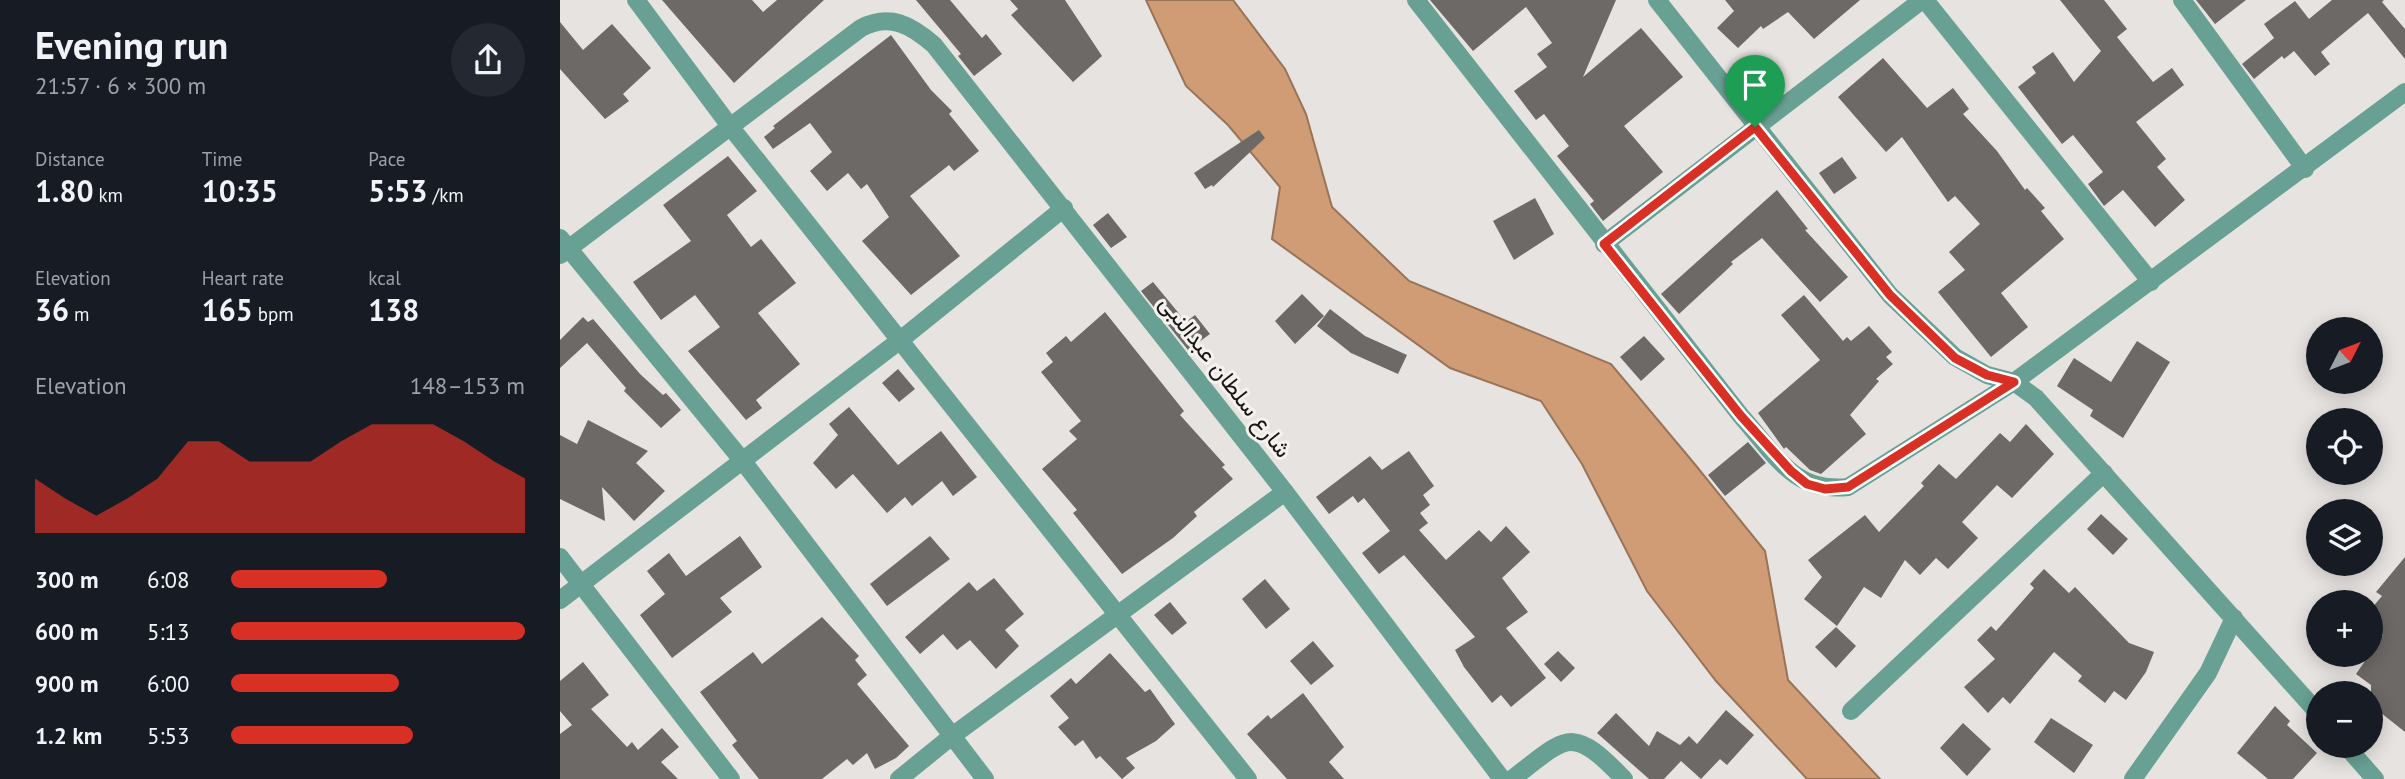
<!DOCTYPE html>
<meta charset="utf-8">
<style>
:root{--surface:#171b24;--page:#242831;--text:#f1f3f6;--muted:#9ea1a6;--accent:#d93025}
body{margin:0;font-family:"PT Sans",Vazirmatn,sans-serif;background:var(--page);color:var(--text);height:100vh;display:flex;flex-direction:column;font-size:26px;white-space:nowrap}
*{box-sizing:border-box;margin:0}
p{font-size:23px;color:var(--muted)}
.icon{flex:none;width:38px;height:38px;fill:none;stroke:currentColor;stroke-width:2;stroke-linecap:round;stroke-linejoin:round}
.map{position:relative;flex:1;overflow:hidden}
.details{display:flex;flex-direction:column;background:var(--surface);width:560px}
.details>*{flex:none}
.needle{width:46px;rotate:48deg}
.controls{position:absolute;left:1746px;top:317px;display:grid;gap:14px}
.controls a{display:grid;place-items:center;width:77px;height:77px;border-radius:50%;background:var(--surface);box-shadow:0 4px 18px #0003;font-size:35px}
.pin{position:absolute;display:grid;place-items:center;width:60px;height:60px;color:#fff;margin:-72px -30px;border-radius:50% 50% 50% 0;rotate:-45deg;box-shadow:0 0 7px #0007}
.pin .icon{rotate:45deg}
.round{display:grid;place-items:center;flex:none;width:74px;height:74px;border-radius:37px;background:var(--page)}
.summary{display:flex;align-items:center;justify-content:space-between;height:119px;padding:0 35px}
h1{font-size:38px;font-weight:700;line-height:52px}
.stats{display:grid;grid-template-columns:repeat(3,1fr);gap:10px;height:119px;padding:7px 35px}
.stats div{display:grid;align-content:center}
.stats b{font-size:30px;font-weight:700}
.stats small{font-size:19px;font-weight:400}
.stats p{font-size:19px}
.chart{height:196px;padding:14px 35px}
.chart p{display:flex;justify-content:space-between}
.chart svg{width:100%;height:126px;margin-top:7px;fill:var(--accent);opacity:.7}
ul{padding:0 35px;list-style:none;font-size:23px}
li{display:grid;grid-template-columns:112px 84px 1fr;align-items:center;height:52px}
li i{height:18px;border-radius:9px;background:var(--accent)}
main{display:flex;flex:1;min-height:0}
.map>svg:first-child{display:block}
</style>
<main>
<section class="details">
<div class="summary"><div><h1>Evening run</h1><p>21:57 · 6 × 300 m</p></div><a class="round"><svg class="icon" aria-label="share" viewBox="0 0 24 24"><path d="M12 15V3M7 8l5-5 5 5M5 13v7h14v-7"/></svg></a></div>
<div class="stats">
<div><p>Distance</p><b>1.80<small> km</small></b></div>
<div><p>Time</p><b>10:35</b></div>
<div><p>Pace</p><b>5:53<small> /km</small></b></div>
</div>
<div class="stats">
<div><p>Elevation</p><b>36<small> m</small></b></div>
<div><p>Heart rate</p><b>165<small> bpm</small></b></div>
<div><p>kcal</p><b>138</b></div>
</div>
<div class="chart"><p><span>Elevation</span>148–153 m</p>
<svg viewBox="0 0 160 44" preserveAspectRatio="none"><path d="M0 44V25L10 32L20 38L30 32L40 25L50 12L60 12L70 19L80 19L90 19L100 12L110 6L120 6L130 6L140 12L150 19L160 25V44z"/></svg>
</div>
<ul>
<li><b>300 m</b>6:08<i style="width:53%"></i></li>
<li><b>600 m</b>5:13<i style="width:100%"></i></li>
<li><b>900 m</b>6:00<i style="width:57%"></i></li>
<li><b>1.2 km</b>5:53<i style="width:62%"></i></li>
</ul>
</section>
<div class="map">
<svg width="1845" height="779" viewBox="0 0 1845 779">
<rect width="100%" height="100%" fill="#e7e3e1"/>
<!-- water -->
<path fill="#d09c76" stroke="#987459" stroke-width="2" d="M 586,0 L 673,0 L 725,69 L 746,114 L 772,207 L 849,281 L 1051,364 L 1133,462 L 1205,551 L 1228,680 L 1320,779 L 1247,779 L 1156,681 L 1087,591 L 1022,464 L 981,401 L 890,368 L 712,239 L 720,187 L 668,125 L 626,86 Z"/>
<!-- building -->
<g fill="#6c6967">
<path d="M 102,0 L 192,0 L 203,12 L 217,0 L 264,0 L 174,83 Z"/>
<path d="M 356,0 L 390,0 L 422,38 L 426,34 L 442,54 L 414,76 L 398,56 L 401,54 Z"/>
<path d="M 450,0 L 505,0 L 542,56 L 513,82 L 451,15 L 458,9 Z"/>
<path d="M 870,0 L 1056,0 L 1023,77 L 1081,28 L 1123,77 L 1064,126 L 1103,172 L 1043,221 L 1030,204 L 1034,201 L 997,156 L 1009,146 L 984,114 L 976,120 L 954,91 L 987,67 L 977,54 L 992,43 L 966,7 L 913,51 Z"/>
<path d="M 1165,0 L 1300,0 L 1254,39 L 1228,12 L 1203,29 L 1201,26 L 1178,48 L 1157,28 L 1174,11 Z"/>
<path d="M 1500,0 L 1544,0 L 1567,29 L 1557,37 L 1593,82 L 1612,68 L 1624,85 L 1576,122 L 1606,159 L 1597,167 L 1625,200 L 1595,227 L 1563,190 L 1544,206 L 1528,184 L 1543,172 L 1513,135 L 1502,144 L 1458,87 L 1476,73 L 1472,67 L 1493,52 L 1514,82 L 1541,51 Z"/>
<path d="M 1636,0 L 1686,0 L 1655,24 Z"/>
<path d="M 1772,0 L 1824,0 L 1822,2 L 1845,29 L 1845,59 L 1808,13 L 1761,52 L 1770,64 L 1755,76 L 1734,51 L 1724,59 L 1722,56 L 1694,79 L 1682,64 L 1714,38 L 1704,24 L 1735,1 L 1749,19 Z"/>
<path d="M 0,22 L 23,50 L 52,24 L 91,68 L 63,94 L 69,101 L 45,119 L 0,69 Z"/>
<path d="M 331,35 L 371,90 L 392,111 L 389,114 L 419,151 L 394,171 L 389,165 L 350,196 L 400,256 L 351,295 L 302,241 L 329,217 L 307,184 L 301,189 L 288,173 L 267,191 L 250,171 L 272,152 L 250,123 L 213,149 L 204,137 L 215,128 L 213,126 Z"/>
<path d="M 1323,58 L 1367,108 L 1393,88 L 1409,109 L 1403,114 L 1437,151 L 1465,190 L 1467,188 L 1485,208 L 1481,211 L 1504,239 L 1441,293 L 1468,327 L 1431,357 L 1378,292 L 1405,270 L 1389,252 L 1420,224 L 1395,196 L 1388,202 L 1342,137 L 1326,152 L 1278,97 Z"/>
<path d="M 699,130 L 705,138 L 653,187 L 652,185 L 645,189 L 634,173 Z"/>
<path d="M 168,156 L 197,191 L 167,215 L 191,247 L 201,239 L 236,283 L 198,313 L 240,364 L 196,400 L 202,408 L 186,420 L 128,351 L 160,327 L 135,295 L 101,320 L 73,282 L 131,241 L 103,205 Z"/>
<path d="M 1282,157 L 1297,178 L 1274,194 L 1259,173 Z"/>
<path d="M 1217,190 L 1248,229 L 1245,230 L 1288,277 L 1260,302 L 1202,238 L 1171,262 L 1173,264 L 1119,314 L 1101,294 Z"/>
<path d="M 975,198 L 994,234 L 954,260 L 933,221 Z"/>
<path d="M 548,213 L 567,237 L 551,248 L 533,225 Z"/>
<path d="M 593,282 L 626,322 L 635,315 L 650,334 L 628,350 L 581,291 Z"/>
<path d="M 742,294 L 764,316 L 735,344 L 715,321 Z"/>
<path d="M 1244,295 L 1283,341 L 1287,337 L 1291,341 L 1309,326 L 1332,352 L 1326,357 L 1333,364 L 1316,379 L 1319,381 L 1290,415 L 1306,434 L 1261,474 L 1250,470 L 1226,447 L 1224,449 L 1198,413 L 1260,360 L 1221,315 Z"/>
<path d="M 770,309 L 805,336 L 847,355 L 838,374 L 791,353 L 757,326 Z"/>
<path d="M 545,312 L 624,411 L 620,415 L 665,465 L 662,467 L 673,479 L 634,512 L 637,516 L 613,538 L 562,574 L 513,513 L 517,510 L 482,469 L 517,439 L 509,431 L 521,421 L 481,372 L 493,362 L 486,353 L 506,336 L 511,342 Z"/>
<path d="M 23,317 L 28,322 L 33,319 L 80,374 L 103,395 L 106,393 L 121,410 L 101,428 L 64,391 L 66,388 L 27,343 L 0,368 L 0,340 Z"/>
<path d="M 1084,336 L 1105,359 L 1081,381 L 1060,357 Z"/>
<path d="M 1577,341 L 1610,362 L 1563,438 L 1530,416 L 1533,410 L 1497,386 L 1514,358 L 1551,382 Z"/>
<path d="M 338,369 L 355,389 L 339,402 L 322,383 Z"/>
<path d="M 289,407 L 338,465 L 381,431 L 417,477 L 393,496 L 382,481 L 352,506 L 345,497 L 327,513 L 293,474 L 276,489 L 253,463 L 278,435 L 269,424 Z"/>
<path d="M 28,420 L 88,451 L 76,463 L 105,491 L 74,521 L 42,487 L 45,521 L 0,499 L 0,435 L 17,444 Z"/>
<path d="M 1466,424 L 1494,454 L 1452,498 L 1437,485 L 1402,522 L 1418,538 L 1388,569 L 1376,558 L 1360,575 L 1345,560 L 1321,598 L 1304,587 L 1277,626 L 1244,599 L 1262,577 L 1248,560 L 1305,515 L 1319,532 L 1364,486 L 1361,483 L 1379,464 L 1396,479 L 1440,433 L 1450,442 Z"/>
<path d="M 1188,442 L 1206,463 L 1165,496 L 1148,475 Z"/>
<path d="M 849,451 L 874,486 L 863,495 L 870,505 L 860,513 L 868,523 L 859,530 L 886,560 L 919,530 L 931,542 L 946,526 L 970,552 L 942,578 L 968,612 L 946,628 L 986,678 L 951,707 L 941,695 L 932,703 L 904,667 L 895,650 L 915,637 L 844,555 L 819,574 L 802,553 L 830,531 L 804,498 L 798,503 L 793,496 L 769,514 L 756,497 L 810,456 L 822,470 Z"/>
<path d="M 1541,514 L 1568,539 L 1553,555 L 1527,529 Z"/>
<path d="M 180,536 L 202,567 L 160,598 L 172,612 L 112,658 L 80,615 L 105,594 L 87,571 L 109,553 L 126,576 Z"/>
<path d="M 370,536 L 390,559 L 327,606 L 310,584 Z"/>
<path d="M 1845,557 L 1845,732 L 1811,705 L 1811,685 L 1796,674 L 1823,635 L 1819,632 L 1821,629 L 1811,621 L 1811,609 L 1822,596 L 1816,592 Z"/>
<path d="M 1484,569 L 1509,593 L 1515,587 L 1569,643 L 1594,652 L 1586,672 L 1566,700 L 1554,691 L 1545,703 L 1518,681 L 1522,676 L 1494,652 L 1450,704 L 1443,697 L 1428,713 L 1404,687 L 1435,659 L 1417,640 L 1431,626 L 1436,631 L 1474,588 L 1470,584 Z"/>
<path d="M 434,578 L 464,614 L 445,630 L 459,646 L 436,669 L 410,640 L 397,650 L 383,634 L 360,654 L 345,637 L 409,582 L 417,591 Z"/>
<path d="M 705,579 L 730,609 L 706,629 L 682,599 Z"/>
<path d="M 610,602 L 627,623 L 612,635 L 594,615 Z"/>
<path d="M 262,617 L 299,656 L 295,660 L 307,675 L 297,684 L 349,746 L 336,758 L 315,769 L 307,753 L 293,765 L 287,759 L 262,779 L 199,779 L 172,745 L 177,741 L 140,692 L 193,652 L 202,664 Z"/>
<path d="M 1276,627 L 1296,646 L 1276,668 L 1255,647 Z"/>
<path d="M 753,641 L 774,666 L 751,685 L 730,661 Z"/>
<path d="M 998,651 L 1015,668 L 1001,682 L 984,664 Z"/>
<path d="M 550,653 L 585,692 L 590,689 L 615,724 L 596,741 L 566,758 L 575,768 L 562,779 L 540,756 L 536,759 L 523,740 L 515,746 L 498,727 L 509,718 L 490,696 L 511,678 L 516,684 Z"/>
<path d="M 23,662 L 49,695 L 31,709 L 67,747 L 72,742 L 78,750 L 102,728 L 119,747 L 101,762 L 118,779 L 0,779 L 0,734 L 12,725 L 0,711 L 0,681 Z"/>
<path d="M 743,693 L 784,747 L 769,762 L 784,779 L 727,779 L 687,734 L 708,715 L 711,719 Z"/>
<path d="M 1715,706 L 1730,721 L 1727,725 L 1757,753 L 1733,779 L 1708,779 L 1677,753 Z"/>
<path d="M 1166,710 L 1194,735 L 1167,765 L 1160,759 L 1141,779 L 1121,761 L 1104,779 L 1089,779 L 1037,733 L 1056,713 L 1089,746 L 1097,731 L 1120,745 L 1129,736 L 1137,744 Z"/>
<path d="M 1491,718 L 1533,745 L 1514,773 L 1474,742 Z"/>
<path d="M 1403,723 L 1431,749 L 1407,776 L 1380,748 Z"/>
</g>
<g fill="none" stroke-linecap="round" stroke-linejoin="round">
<!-- street -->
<g stroke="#68a194" stroke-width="18">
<path d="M 76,0 L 169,125 L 688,779"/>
<path d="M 856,0 L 1181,416 C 1215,454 1233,493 1288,487 L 1454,382 L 1845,92"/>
<path d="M 1097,0 L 1330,295 L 1395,357 L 1427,375 L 1454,382 L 1476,398 L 1759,714"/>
<path d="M 1365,0 L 1591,282"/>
<path d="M 1622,0 L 1745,169"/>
<path d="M 0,238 L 182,460 L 425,779"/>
<path d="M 1044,244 L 1362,0"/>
<path d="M 0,255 L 301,28 C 330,13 351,25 374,45 L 725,492 L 942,779"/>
<path d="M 0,557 L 171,779"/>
<path d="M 0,600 L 339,341 L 504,208"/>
<path d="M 1291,711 L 1544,473"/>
<path d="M 1786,746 L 1815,779"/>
<path d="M 339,779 L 392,736 L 725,492"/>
<path d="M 952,779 C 1008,736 1011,724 1064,779"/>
<path d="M 1573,779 L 1648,673 L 1674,618"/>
</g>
</g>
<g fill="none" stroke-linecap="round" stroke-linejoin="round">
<defs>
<path id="route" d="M 1195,127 L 1330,295 L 1395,358 L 1427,375 L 1454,382 L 1288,487 L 1265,489 L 1247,484 L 1231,471 L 1181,416 L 1044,244 Z"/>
</defs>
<!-- route casing -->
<use href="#route" stroke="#fff" stroke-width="14"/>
<!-- route -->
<use href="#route" stroke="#d93025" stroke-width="9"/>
</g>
<g text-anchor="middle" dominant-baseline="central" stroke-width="6" stroke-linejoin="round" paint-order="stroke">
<!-- street labels -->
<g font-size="23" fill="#161514" stroke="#f4f1ee">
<text transform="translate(666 376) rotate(52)">شارع سلطان عبدالنبى</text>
</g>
</g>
</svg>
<div class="controls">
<a><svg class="needle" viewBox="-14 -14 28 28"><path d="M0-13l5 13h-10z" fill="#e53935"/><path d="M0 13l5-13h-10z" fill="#9ea1a6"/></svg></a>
<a><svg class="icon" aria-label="locate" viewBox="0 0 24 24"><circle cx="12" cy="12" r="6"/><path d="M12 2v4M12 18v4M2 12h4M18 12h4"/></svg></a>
<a><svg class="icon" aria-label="layers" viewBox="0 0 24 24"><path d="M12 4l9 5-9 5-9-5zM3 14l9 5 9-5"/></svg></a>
<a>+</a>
<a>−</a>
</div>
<div class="pin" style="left:1195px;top:127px;background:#1e9e55"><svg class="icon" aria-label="arrive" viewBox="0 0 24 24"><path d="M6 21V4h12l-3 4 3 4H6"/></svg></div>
</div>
</main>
